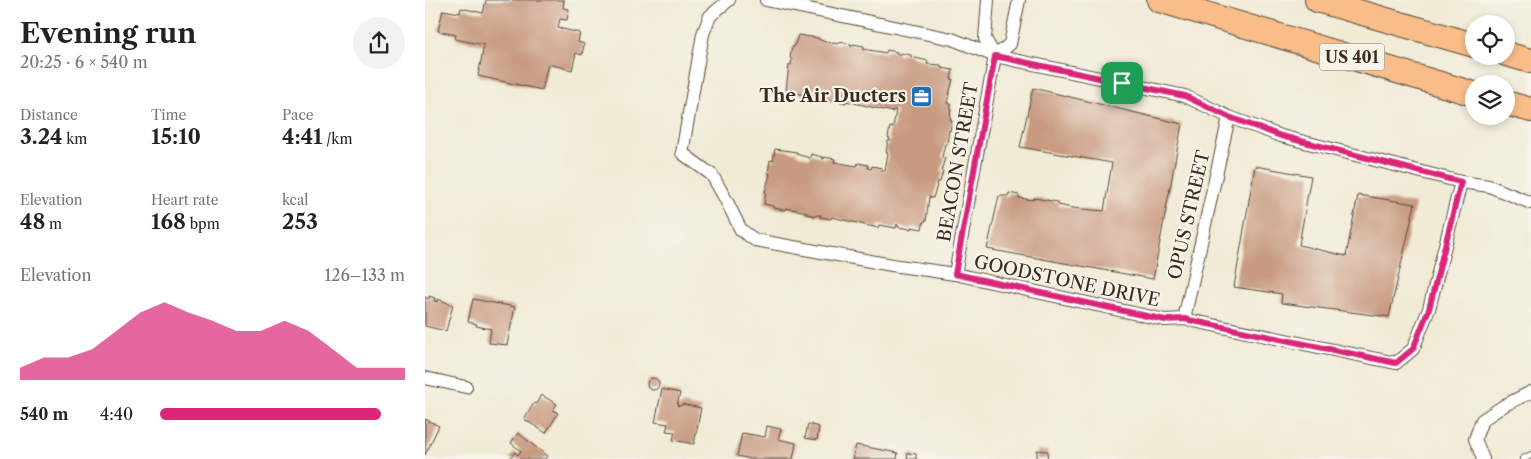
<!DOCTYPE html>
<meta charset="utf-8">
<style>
:root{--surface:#fff;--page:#f2f2f2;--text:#222;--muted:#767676;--accent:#db2777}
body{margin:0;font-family:"Libre Caslon Text",serif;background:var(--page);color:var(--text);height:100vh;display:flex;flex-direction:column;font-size:19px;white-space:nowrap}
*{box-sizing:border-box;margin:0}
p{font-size:16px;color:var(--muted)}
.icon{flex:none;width:28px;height:28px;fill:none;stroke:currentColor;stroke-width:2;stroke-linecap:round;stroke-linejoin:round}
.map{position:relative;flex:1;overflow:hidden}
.details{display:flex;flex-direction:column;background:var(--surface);width:425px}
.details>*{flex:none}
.buttons{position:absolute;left:1040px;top:15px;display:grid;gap:10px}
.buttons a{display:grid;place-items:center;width:50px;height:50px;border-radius:50%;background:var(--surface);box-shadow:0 2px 8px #0003;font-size:25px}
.pin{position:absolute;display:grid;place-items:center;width:42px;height:42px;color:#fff;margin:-21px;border-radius:10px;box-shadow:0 2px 8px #0006}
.round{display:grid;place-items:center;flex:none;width:52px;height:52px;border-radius:26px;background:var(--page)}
.head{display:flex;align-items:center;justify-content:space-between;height:85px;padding:0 20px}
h1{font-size:28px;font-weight:800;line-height:38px}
.stats{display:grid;grid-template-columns:repeat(3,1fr);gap:8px;height:85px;padding:5px 20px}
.stats div{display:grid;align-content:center}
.stats b{font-size:21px;font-weight:800}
.stats small{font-size:14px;font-weight:400}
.stats p{font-size:14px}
.chart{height:140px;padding:10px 20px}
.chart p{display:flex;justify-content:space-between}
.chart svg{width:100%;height:90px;margin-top:5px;fill:var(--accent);opacity:.7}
ul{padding:0 20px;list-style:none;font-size:16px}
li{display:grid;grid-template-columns:80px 60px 1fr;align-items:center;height:38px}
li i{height:12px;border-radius:6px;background:var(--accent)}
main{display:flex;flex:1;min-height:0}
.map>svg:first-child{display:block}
</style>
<main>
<section class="details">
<div class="head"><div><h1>Evening run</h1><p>20:25 · 6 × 540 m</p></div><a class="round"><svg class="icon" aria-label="share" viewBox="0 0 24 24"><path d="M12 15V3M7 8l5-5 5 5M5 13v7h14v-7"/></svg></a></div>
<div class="stats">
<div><p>Distance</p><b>3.24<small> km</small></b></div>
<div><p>Time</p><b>15:10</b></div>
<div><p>Pace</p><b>4:41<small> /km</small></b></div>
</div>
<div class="stats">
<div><p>Elevation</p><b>48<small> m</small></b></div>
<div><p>Heart rate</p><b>168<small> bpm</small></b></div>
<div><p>kcal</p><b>253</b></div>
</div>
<div class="chart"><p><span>Elevation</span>126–133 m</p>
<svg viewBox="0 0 160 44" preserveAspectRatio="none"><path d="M0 44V38L10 33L20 33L30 29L40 20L50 11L60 6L70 11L80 15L90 20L100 20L110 15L120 20L130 29L140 38L150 38L160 38V44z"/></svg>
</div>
<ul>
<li><b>540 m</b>4:40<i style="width:90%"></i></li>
</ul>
</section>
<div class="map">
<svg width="1106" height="459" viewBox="0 0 1106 459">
<rect width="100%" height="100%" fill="#f7f3e8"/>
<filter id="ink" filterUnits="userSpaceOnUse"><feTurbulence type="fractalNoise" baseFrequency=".02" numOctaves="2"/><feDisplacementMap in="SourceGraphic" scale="10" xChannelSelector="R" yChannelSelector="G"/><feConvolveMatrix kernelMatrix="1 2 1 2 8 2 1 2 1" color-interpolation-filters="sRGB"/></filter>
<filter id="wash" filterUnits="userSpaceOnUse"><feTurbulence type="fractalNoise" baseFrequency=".0096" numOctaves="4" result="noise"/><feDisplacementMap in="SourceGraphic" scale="20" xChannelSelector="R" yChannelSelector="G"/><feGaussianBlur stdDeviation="1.12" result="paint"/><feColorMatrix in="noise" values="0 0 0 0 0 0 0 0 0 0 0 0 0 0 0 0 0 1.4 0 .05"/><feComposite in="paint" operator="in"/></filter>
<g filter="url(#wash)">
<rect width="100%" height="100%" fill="#f0ebd5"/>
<g id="blocks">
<!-- building -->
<g fill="#c89a81">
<path d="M 61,0 L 139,0 L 138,8 L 144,9 L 142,20 L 135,19 L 133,28 L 155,33 L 153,42 L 159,44 L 157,55 L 151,53 L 147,70 L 123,64 L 117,90 L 53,76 L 59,45 L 30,39 L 31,35 L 13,31 L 18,10 L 35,13 L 36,8 L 58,13 Z"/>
<path d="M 373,35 L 393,38 L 393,39 L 401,42 L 414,44 L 414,42 L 426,44 L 425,46 L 428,46 L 428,44 L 439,46 L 438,49 L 461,53 L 462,50 L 472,52 L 472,54 L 475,55 L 475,53 L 486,55 L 486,57 L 503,61 L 502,64 L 516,65 L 516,68 L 528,70 L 526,79 L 528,79 L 522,103 L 526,104 L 525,120 L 527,120 L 525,131 L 524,130 L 522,144 L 520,144 L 517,157 L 520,158 L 516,171 L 518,171 L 515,182 L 513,182 L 508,198 L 504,197 L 501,221 L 499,221 L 497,229 L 486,227 L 486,229 L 473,227 L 473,225 L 472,224 L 471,228 L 454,225 L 453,228 L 407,217 L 406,219 L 395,217 L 396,215 L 392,215 L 392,216 L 381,214 L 382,212 L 361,208 L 361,210 L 348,208 L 348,206 L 339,204 L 341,192 L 340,192 L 345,174 L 343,173 L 345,160 L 348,161 L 350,149 L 372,152 L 371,154 L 385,158 L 386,154 L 397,157 L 396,158 L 399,159 L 399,157 L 410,159 L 409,162 L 432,166 L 433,163 L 443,165 L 443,168 L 446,169 L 447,166 L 457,168 L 457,171 L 460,171 L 463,153 L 461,152 L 463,141 L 465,141 L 465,139 L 463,138 L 465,127 L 468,128 L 471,110 L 468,110 L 468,112 L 421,101 L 421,103 L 396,98 L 396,96 L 392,95 L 382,93 L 382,96 L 361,90 L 364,65 L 366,65 L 367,59 L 365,58 L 367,47 L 369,47 Z"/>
<path d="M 608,88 L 757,124 L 728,279 L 562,249 L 574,196 L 583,196 L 584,193 L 594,195 L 594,198 L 608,200 L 609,198 L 633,202 L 633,205 L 647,208 L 679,211 L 687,163 L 595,147 Z"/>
<path d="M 830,166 L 886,176 L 874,245 L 921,256 L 933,195 L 990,204 L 964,317 L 856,303 L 857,294 L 809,287 Z"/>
<path d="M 4,296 L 10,298 L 9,301 L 12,302 L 13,299 L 28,305 L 21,331 L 0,326 L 0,297 L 4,299 Z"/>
<path d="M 48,299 L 90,307 L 82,345 L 64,343 L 66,329 L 51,326 L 52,324 L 43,322 Z"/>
<circle cx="228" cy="384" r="6"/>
<path d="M 237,389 L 255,393 L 252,405 L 256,406 L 257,404 L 276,408 L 269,444 L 248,440 L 250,432 L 241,431 L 243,424 L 230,422 Z"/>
<path d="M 116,395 L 132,404 L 128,410 L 133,413 L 121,433 L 99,419 L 109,403 L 111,404 Z"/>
<path d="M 0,419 L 14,426 L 0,455 Z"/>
<path d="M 383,424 L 394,427 L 392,440 L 380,438 Z"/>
<path d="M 342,426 L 356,429 L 353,439 L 371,443 L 368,459 L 326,459 L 312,456 L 317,433 L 340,437 Z"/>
<path d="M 93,433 L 122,456 L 120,459 L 84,459 L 90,452 L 93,455 L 96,451 L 86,443 Z"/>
<path d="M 431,445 L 473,453 L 472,459 L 428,459 Z"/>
<path d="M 612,450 L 623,451 L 622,459 L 612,459 Z"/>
<path d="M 483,453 L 491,454 L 491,459 L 482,459 Z"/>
</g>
</g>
</g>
<g filter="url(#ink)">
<use href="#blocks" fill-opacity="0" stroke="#564739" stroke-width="1"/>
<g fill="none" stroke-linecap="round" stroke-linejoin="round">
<defs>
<path id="lane" d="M 1098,459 L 1106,455"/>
<g id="street">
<path d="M 304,0 L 285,16 L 278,34 L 257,153 L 287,175 L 301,200 L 316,230 L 330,240 L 467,265 L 530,274 L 740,320 L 759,319 L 971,363 L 988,349 L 1004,309 L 1036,182 L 856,136 L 804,117 L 760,96 L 570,56 L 527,39 L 341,0"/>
<path d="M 563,0 L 560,39 L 570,56"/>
<path d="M 1036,182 L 1064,186 L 1106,203"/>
<path d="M 530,274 L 570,56 L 585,44 L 594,0"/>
<path d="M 759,319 L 804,117"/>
<path d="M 0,378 L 41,387"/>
<path d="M 1058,459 L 1050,439 L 1057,420 L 1080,405 L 1106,392"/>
</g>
<g id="highway">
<path d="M 734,0 L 1049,94"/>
<path d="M 892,0 L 1049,45"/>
<path d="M 1081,54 L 1106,61"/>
<path d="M 1081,103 L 1106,110"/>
</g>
</defs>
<!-- lane casing -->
<use href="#lane" stroke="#564739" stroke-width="8"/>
<!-- street casing -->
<use href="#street" stroke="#564739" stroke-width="14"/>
<!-- highway casing -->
<use href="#highway" stroke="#564739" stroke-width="26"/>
<!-- lane -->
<use href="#lane" stroke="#fff" stroke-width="6"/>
<!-- street -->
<use href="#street" stroke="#fff" stroke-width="12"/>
<!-- highway -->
<use href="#highway" stroke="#f8bd89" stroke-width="24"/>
</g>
</g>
<g fill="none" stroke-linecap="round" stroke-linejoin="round" filter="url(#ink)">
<defs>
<path id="route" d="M 570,56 L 760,96 L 804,117 L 856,136 L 1036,182 L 1004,309 L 988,349 L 971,363 L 759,319 L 740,320 L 530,274 Z"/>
</defs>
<!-- route casing -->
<use href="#route" stroke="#fff" stroke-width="10"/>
<!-- route -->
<use href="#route" stroke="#db2777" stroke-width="6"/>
</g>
<!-- icons -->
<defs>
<symbol id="office-square" viewBox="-11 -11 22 22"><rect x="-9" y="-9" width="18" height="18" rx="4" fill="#1f6fb2" stroke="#f7f3e8"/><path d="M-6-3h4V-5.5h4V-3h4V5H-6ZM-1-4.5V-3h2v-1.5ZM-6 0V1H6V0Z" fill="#fff"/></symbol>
</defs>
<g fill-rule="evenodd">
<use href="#office-square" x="484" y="84" width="25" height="25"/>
</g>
<g text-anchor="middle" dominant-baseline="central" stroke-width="4.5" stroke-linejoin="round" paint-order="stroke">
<!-- shield labels -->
<rect fill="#f7f3e8" stroke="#73665b" stroke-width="1" x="894.5" y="43.5" width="65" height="27" rx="4"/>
<g font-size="16" font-weight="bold" fill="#3b2a1e">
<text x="927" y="57">US 401</text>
</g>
<!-- poi labels -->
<g font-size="18" font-weight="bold" fill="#3b2a1e" stroke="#f7f3e8" text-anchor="end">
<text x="481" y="96">The Air Ducters</text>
</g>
<!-- street labels -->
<g font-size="18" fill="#3b2a1e" stroke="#f7f3e8">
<text transform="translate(533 162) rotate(-80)">BEACON STREET</text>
<text transform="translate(764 215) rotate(-77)">OPUS STREET</text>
<text transform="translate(642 281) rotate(12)">GOODSTONE DRIVE</text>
</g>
</g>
</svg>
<div class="buttons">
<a><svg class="icon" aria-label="locate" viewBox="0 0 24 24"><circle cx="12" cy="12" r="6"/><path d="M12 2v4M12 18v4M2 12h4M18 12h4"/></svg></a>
<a><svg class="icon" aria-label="layers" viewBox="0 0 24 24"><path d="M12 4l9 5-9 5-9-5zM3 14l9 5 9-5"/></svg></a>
</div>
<div class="pin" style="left:697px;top:83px;background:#1e9e55"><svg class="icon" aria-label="arrive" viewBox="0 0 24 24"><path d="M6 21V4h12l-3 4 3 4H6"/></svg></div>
</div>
</main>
